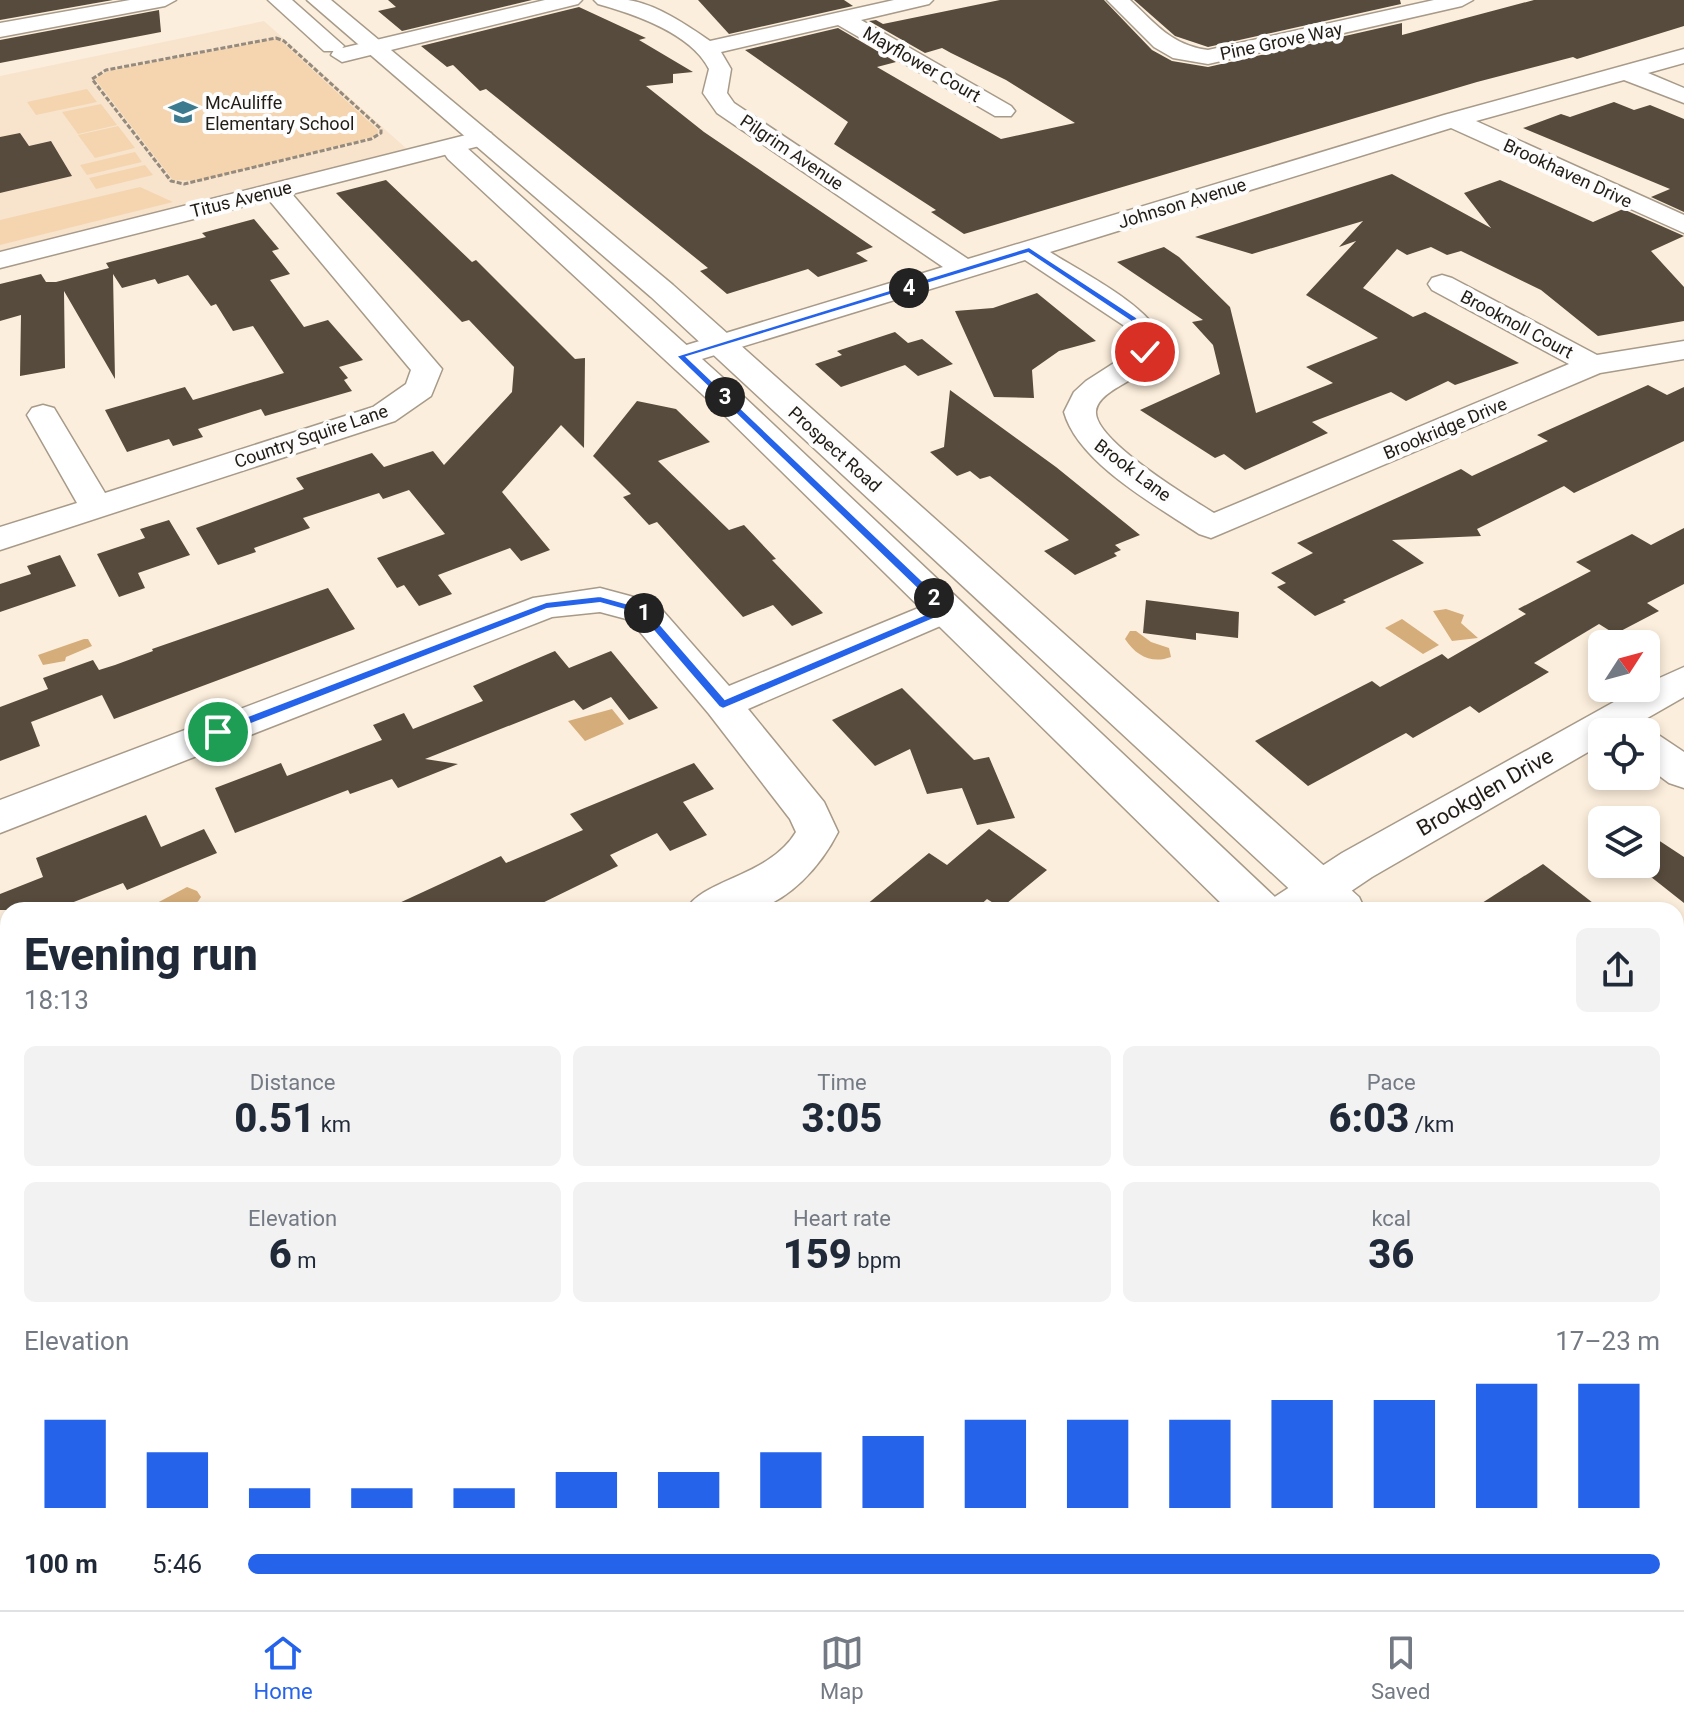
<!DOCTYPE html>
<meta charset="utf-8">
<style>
:root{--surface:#fff;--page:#f2f2f3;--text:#1f2937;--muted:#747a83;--line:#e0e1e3;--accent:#2563eb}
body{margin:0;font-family:Roboto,sans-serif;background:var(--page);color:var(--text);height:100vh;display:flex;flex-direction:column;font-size:30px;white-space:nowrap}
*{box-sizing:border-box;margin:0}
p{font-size:26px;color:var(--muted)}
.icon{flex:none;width:44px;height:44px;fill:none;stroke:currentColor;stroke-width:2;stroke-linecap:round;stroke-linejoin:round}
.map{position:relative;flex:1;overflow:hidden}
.side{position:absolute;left:0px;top:902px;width:1684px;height:708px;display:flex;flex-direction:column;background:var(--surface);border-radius:24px 24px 0 0;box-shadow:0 4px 12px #0003}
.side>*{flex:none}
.needle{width:52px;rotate:54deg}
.buttons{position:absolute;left:1588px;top:630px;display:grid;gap:16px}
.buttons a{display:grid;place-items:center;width:72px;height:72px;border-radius:12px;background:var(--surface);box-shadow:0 4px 12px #0003;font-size:40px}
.pin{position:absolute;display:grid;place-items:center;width:68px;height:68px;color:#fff;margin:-34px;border:4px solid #fff;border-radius:50%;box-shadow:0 2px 8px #0007}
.km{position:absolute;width:40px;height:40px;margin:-20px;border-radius:50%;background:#222;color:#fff;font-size:22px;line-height:40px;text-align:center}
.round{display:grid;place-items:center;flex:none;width:84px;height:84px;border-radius:12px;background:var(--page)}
.headline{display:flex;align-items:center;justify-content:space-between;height:136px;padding:0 24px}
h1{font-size:44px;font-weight:800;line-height:60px}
.figures{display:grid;grid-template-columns:repeat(3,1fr);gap:12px;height:136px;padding:8px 24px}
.figures div{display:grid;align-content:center;border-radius:12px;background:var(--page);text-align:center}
.figures b{font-size:40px;font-weight:800}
.figures small{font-size:22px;font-weight:400}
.figures p{font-size:22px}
.chart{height:224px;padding:16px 24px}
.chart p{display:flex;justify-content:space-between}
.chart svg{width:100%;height:144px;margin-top:8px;stroke:var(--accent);stroke-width:6}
ul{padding:0 24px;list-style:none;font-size:26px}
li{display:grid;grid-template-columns:128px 96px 1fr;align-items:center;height:60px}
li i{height:20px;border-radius:10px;background:var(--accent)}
.menu{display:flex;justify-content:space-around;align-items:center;height:112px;border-top:2px solid var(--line);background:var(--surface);font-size:22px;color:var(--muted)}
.menu a{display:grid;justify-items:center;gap:4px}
.menu .selected{color:var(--accent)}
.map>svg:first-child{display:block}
</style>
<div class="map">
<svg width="1684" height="1610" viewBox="0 0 1684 1610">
<rect width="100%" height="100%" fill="#fceedc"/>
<!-- built -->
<path fill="#f8e4cc" d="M 264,21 L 408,150 L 0,251 L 0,76 Z"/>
<!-- green -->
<g fill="#f4d5af">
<path d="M 275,39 L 281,41 L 378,130 L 377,136 L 198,181 L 173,180 L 95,79 L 108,71 Z"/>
<path d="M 87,89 L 97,102 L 36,115 L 27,102 Z"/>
<path d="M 101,104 L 117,125 L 78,134 L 62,112 Z"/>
<path d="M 118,126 L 135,148 L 95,158 L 78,135 Z"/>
<path d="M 135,152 L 142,162 L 87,175 L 80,165 Z"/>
<path d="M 145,165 L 153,175 L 96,189 L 89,178 Z"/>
<path d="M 140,187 L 173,202 L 0,245 L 0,220 Z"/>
</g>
<!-- water -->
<g fill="#d5ad7b">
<path d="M 1446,609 L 1464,615 L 1461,623 L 1478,638 L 1452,641 L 1433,611 Z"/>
<path d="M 1402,619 L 1439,645 L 1423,654 L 1385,628 Z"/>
<path d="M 1130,631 L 1136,631 L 1151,642 L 1169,648 L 1171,657 C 1152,664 1136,656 1125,639 Z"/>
<path d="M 84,639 L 88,639 L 92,646 L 66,657 L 65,661 L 43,665 L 38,655 Z"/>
<path d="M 612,709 L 624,724 L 585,741 L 568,721 Z"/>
<path d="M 187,887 L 197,891 L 201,897 C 191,915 169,910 150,910 L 155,904 Z"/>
</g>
<!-- building -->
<g fill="#574b3d">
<path d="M 0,0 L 113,0 L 0,20 Z"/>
<path d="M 388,0 L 532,0 L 402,31 L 378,11 L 396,7 Z"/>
<path d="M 698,0 L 844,0 L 853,6 L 729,34 Z"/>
<path d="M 1000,0 L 1104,0 L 1152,50 L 1172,61 L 1208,67 L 1402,23 L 1402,35 L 1534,0 L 1684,0 L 1684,26 L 1577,59 L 1573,57 L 1477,82 L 964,234 L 931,212 L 936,210 L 834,144 L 848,122 L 745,50 L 838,28 L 896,62 L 877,67 L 1001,139 L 1075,123 L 1006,80 L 951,53 L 942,48 L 925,53 L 869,21 L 876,20 L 883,24 Z"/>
<path d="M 1134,0 L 1400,0 L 1401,4 L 1208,47 L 1175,36 Z"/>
<path d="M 579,7 L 646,38 L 639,40 L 693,72 L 673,74 L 673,83 L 646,86 L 704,132 L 873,247 L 856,253 L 868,261 L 818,277 L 808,269 L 727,294 L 700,271 L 708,268 L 486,89 L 480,91 L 453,65 L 447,67 L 421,46 Z"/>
<path d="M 159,10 L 161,32 L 0,63 L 0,40 Z"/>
<path d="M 1614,102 L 1634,110 L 1650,105 L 1684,119 L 1684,212 L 1651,197 L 1670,189 L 1523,128 L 1561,114 L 1570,117 Z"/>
<path d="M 20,133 L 29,146 L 51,141 L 72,176 L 0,193 L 0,137 Z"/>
<path d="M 1392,174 L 1491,228 L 1464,193 L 1500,180 L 1593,222 L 1623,209 L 1684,236 L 1651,251 L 1684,287 L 1684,321 L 1598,336 L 1541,290 L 1461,251 L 1447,255 L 1431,247 L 1407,255 L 1397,249 L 1363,288 L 1413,317 L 1425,312 L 1519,363 L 1455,385 L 1448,381 L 1406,401 L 1391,392 L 1312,422 L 1328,433 L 1245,470 L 1224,454 L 1215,458 L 1140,410 L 1220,374 L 1213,345 L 1192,322 L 1203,320 L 1117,262 L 1164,247 L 1179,257 L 1230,307 L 1256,413 L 1333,383 L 1306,367 L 1378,338 L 1306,295 L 1356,241 L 1339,247 L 1363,221 L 1252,254 L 1195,237 Z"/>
<path d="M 386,180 L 472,262 L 476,260 L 575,359 L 585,358 L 584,448 L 561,425 L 502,492 L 550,550 L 521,561 L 510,548 L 438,575 L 452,594 L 419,606 L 404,585 L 397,588 L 377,558 L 445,534 L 409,490 L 383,499 L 379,493 L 303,518 L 310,528 L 254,548 L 256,552 L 218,565 L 196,528 L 304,489 L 296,478 L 372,453 L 384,467 L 433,451 L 444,465 L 512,392 L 514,367 L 469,320 L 462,322 L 336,193 Z"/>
<path d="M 254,219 L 279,249 L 272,251 L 290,274 L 270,280 L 304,327 L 328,320 L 363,360 L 339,367 L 348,378 L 344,380 L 352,391 L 265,416 L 261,409 L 198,429 L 203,437 L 173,446 L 169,439 L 127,452 L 105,410 L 185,387 L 193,400 L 284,373 L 253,326 L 233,331 L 216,304 L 211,306 L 188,275 L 158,284 L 155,279 L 122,288 L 113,274 L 115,379 L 64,291 L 65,368 L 20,376 L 21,315 L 0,321 L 0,284 L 41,274 L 46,282 L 56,282 L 109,268 L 106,263 L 206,237 L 202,233 Z"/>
<path d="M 1037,293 L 1096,341 L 1059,351 L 1032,370 L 1034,398 L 994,397 L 955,311 L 993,308 Z"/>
<path d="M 895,332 L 908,343 L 922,339 L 953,364 L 918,376 L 905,365 L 841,387 L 815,364 L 842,355 L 837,351 Z"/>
<path d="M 1648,385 L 1667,395 L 1684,387 L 1684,441 L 1574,493 L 1564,486 L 1477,529 L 1481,536 L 1392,540 L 1424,563 L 1343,600 L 1346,602 L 1315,616 L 1277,587 L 1286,583 L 1271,573 L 1313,553 L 1297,543 L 1461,469 L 1472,476 L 1548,441 L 1537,435 Z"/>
<path d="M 950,390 L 1056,467 L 1140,535 L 1115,545 L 1121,550 L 1114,553 L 1117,556 L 1075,575 L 1044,551 L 1069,540 L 990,476 L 980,479 L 970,471 L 957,476 L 930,452 L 944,447 Z"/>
<path d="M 637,401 L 676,409 L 710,442 L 658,461 L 729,530 L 744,525 L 776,559 L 772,560 L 823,613 L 792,626 L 773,605 L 743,617 L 657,522 L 649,525 L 623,497 L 631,494 L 593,456 Z"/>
<path d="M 169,520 L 190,555 L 138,573 L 145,588 L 119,597 L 97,554 L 145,538 L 140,529 Z"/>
<path d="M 1684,528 L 1684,584 L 1647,603 L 1659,611 L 1615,634 L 1599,624 L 1534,663 L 1549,672 L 1479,713 L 1470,706 L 1413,738 L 1406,733 L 1308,786 L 1255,741 L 1372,681 L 1380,687 L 1442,654 L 1448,659 L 1526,614 L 1518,609 L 1591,571 L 1576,562 L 1632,534 L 1651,545 Z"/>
<path d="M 60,555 L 76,586 L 0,612 L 0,584 L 31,574 L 27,566 Z"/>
<path d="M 328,588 L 355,629 L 114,719 L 102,695 L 31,722 L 40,746 L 0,761 L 0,707 L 48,689 L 43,678 L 93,660 L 99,670 L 115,665 L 153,651 L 152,649 Z"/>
<path d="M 1146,600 L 1239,612 L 1238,638 L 1196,633 L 1196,640 L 1143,633 Z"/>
<path d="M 555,651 L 569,668 L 611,651 L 658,708 L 629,720 L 611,697 L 583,710 L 574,700 L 425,759 L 458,764 L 398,788 L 392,779 L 350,794 L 348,790 L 235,833 L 215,788 L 281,763 L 287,776 L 382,740 L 373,725 L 404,713 L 413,729 L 483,701 L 473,686 Z"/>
<path d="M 902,688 L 974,760 L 989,757 L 1015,818 L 977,825 L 962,788 L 927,794 L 910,749 L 875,766 L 832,720 Z"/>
<path d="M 694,763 L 714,789 L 683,802 L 707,835 L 670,851 L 657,833 L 610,855 L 618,866 L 528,910 L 384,910 L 501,856 L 506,863 L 583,830 L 570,814 Z"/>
<path d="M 146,815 L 161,847 L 204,829 L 217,853 L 127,890 L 123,883 L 53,910 L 0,910 L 0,894 L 43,877 L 36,858 Z"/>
<path d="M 989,829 L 1047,870 L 1001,908 L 987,899 L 975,910 L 860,910 L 929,853 L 947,865 Z"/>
<path d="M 1646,832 L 1684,857 L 1684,903 L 1641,869 L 1636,872 L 1626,864 L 1646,864 Z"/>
<path d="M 1543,864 L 1602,910 L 1471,910 Z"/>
</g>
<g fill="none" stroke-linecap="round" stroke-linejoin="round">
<defs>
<g id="minor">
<path d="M 130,0 L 176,0 L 165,6 L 0,37 L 0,23 Z"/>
<path d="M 545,0 L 582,0 L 578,4 L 342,62 L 331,55 L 334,50 Z"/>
<path d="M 594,0 C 605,0 617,0 628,0 C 656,4 687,25 710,41 L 894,0 L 933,0 L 929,4 L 861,20 L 1011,106 L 1015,111 L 1011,116 L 995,116 L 838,25 L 721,52 L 731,69 L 727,93 L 734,103 L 968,259 L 1444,115 L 1684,49 L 1684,63 L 1648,73 L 1684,88 L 1684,103 L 1624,80 L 1476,121 L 1684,215 L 1684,233 L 1451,128 L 1050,252 C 1078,270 1150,306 1160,337 C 1172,376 1100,382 1096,411 C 1093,440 1190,498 1214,513 L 1569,364 L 1432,290 L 1428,284 L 1432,278 L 1442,275 L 1452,278 L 1597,355 L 1684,341 L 1684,359 L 1600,373 L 1211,538 L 1199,534 C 1157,506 1078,463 1064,412 L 1074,392 L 1086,381 L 1128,354 C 1135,344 1129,334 1123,325 L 1025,260 L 692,362 L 681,365 L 670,362 L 666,356 L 670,350 L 943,267 L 717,113 L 703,93 L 709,69 C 691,33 634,14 598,4 Z"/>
<path d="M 1107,0 L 1130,0 C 1156,24 1171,45 1208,50 L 1434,0 L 1473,0 L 1462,6 L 1208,64 L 1173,58 L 1154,47 Z"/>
<path d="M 482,131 L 491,133 L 494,138 L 491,143 L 292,194 L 442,369 L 431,396 L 395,421 L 0,550 L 0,527 L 77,503 L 27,415 L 32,408 L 43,405 L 54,408 L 105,493 L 373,407 L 406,384 L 411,370 L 269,200 L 0,268 L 0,252 Z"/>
<path d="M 600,588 L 656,603 L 729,686 L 933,602 L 946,598 L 959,602 L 964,610 L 959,618 L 748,709 L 824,802 L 838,832 C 822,864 787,906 748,910 C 727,912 706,910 686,910 C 702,879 769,877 796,832 L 790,819 L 709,714 L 630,620 L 600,612 L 552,617 L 0,833 L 0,800 L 533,598 Z"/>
<path d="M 1684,667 L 1684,697 L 1623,732 L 1602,732 L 1602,744 L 1372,877 L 1323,910 L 1267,910 L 1273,898 L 1342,853 L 1639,688 L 1646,688 L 1646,684 Z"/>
<path d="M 1645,732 L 1646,732 L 1660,736 L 1684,752 L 1684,788 L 1669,783 L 1646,766 Z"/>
<path d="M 8,1223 L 8,1274 L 0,1277 L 0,1226 Z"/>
<path d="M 522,1602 L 593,1602 L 590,1610 L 519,1610 Z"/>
<path d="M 1320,1602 L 1382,1602 L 1380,1610 L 1318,1610 Z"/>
</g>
<g id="major">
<path d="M 268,0 L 292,0 L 344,46 L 340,51 L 324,51 Z"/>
<path d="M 307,0 L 331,0 L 673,285 L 1359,897 L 1365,910 L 1312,910 L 651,297 Z"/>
<path d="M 457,145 L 466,147 L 741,394 L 1275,897 L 1281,910 L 1228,910 L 717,408 L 448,159 L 444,153 L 448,147 Z"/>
<path d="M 1676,1197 L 1684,1200 L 1684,1256 L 1676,1253 Z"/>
<path d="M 1676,1287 L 1684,1290 L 1684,1350 L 1676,1347 Z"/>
</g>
</defs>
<!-- minor casing -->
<use href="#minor" stroke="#a79a89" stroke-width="3"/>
<!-- major casing -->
<use href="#major" stroke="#a79a89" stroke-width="3"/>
<!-- path -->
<path stroke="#948a7d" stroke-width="3" stroke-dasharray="5 2" stroke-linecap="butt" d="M 276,38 L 284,41 L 381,129 L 381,133 L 371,139 L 184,184 L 171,181 L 92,79 L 106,70 Z"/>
<!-- minor -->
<use href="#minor" fill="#fff" fill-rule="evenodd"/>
<!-- major -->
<use href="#major" fill="#fff" fill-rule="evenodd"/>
</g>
<!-- route -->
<path fill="#2563eb" stroke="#fff" stroke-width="2" d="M 1029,247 L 1136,317 C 1148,329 1154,338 1149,354 L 1141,352 L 1142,340 L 1130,321 L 1028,253 L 687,357 L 950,607 L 950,612 L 723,709 L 719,707 L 639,614 L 600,603 L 547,609 L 223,735 L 214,735 L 214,729 L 546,602 L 600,596 L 647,609 L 725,699 L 938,609 L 676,356 Z"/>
<!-- icons -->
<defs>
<symbol id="school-bare" viewBox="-9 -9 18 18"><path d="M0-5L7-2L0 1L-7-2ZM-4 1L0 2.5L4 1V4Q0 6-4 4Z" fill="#3b7a8f" stroke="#fdfdfd" stroke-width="2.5" paint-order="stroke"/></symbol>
</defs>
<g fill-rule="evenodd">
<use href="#school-bare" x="163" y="92" width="40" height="40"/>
</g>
<g text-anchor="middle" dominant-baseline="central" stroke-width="8" stroke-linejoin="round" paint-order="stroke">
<!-- far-street labels -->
<g font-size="18" fill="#211c15" stroke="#fdfdfd">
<text transform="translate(1281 41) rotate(-12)">Pine Grove Way</text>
<text transform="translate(922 64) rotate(30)">Mayflower Court</text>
<text transform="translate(792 152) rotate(34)">Pilgrim Avenue</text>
<text transform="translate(1568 173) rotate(25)">Brookhaven Drive</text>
<text transform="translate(241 199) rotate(-14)">Titus Avenue</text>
<text transform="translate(1182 203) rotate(-17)">Johnson Avenue</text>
<text transform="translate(1517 324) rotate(28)">Brooknoll Court</text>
<text transform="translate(1445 428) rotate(-23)">Brookridge Drive</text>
<text transform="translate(311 436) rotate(-19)">Country Squire Lane</text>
<text transform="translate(835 449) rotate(42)">Prospect Road</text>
<text transform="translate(1133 470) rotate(37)">Brook Lane</text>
</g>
<!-- far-poi labels -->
<g font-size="18" fill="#211c15" stroke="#fdfdfd" text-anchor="start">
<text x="205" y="102">McAuliffe<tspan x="205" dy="21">Elementary School</tspan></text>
</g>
<!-- street labels -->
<g font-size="22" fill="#211c15" stroke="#fdfdfd">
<text transform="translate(1485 792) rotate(-30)">Brookglen Drive</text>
</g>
</g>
</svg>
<div class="buttons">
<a><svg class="needle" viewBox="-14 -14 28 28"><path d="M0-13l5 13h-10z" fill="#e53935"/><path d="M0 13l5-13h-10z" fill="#747a83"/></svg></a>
<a><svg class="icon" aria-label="locate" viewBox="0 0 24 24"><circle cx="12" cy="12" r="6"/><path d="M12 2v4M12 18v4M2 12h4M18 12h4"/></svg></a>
<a><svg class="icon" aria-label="layers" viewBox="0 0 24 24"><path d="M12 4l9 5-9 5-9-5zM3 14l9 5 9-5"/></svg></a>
</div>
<div class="pin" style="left:218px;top:732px;background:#1e9e55"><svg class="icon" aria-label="arrive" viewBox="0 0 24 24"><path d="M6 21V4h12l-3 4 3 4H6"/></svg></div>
<div class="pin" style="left:1145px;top:352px;background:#d93025"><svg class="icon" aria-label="check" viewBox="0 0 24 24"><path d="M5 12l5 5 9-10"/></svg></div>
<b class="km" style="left:644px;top:613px">1</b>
<b class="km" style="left:934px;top:598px">2</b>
<b class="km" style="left:725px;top:397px">3</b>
<b class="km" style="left:909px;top:288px">4</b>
<section class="side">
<div class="headline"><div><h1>Evening run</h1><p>18:13</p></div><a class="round"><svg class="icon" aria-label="share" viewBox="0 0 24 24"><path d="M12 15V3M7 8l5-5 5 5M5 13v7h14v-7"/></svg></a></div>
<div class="figures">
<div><p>Distance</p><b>0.51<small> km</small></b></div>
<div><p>Time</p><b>3:05</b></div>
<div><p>Pace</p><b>6:03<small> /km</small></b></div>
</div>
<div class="figures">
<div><p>Elevation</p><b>6<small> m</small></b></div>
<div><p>Heart rate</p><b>159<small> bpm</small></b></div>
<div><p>kcal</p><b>36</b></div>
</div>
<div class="chart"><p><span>Elevation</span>17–23 m</p>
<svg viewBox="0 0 160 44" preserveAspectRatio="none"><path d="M5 44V17M15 44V27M25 44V38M35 44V38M45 44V38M55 44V33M65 44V33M75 44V27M85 44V22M95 44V17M105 44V17M115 44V17M125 44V11M135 44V11M145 44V6M155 44V6"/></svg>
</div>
<ul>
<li><b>100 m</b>5:46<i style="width:100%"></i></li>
</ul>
</section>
</div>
<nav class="menu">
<a class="selected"><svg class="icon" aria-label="home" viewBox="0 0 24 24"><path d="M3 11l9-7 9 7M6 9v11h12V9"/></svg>Home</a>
<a><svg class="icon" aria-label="map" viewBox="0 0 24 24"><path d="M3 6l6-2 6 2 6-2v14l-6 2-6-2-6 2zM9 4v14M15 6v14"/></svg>Map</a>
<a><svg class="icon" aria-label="saved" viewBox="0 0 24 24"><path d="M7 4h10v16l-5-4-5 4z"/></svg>Saved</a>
</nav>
